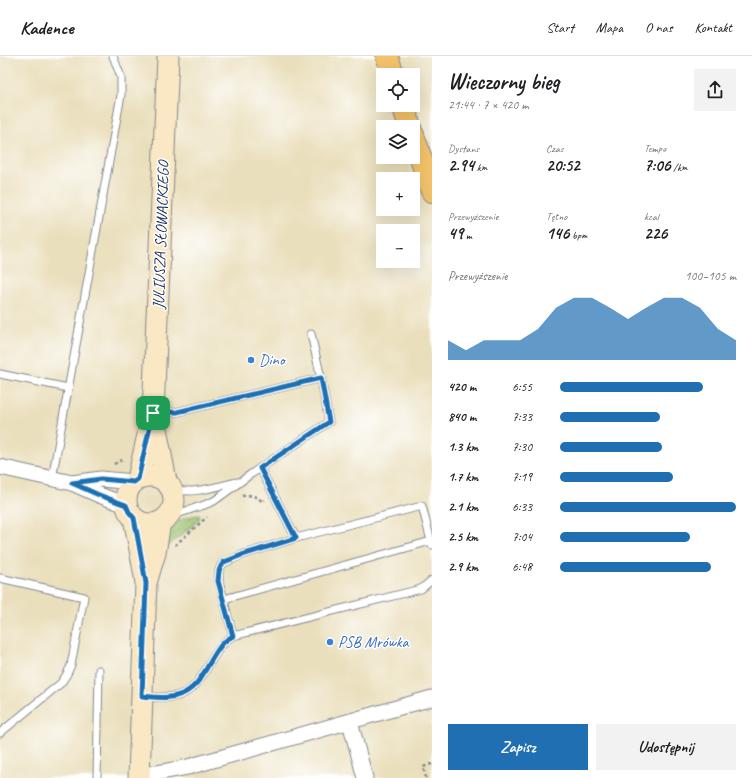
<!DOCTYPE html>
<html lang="pl">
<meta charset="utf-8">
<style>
:root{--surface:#fff;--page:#f2f2f2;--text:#202124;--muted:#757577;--line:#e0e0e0;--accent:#1f6fb2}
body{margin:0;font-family:Caveat,sans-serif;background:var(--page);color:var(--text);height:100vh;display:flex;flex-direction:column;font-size:15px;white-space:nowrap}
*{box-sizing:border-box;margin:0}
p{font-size:13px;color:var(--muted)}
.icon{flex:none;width:22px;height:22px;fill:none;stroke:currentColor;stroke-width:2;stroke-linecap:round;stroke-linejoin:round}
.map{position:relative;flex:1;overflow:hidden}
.details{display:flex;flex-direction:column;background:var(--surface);width:320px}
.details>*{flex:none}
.buttons{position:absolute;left:376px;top:12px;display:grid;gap:8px}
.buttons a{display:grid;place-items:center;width:44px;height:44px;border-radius:0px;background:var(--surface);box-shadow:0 4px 16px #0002;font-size:20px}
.pin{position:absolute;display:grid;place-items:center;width:34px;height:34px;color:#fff;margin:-17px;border-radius:8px;box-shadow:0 2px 6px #0006}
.round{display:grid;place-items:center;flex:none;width:42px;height:42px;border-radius:0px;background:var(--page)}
.headline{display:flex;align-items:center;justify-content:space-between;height:68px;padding:0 16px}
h1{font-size:22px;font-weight:600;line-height:30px}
.figures{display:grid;grid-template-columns:repeat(3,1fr);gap:6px;height:68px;padding:4px 16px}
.figures div{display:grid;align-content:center}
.figures b{font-size:17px;font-weight:600}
.figures small{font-size:11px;font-weight:400}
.figures p{font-size:11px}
.chart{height:112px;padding:8px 16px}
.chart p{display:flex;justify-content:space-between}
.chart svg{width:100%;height:72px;margin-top:4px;fill:var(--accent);opacity:.7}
.primary-button{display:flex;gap:8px;margin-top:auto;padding:8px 16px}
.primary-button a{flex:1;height:46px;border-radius:0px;background:var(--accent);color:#fff;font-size:16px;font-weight:600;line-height:46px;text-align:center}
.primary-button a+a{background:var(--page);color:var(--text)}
ul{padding:0 16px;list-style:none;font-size:13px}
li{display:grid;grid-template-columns:64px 48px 1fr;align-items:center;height:30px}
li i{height:10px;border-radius:5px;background:var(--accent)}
header{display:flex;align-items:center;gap:24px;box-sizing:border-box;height:56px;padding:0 20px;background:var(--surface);border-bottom:1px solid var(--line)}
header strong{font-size:19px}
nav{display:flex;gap:22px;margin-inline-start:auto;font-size:14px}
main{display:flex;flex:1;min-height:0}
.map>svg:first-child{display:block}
</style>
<header>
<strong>Kadence</strong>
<nav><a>Start</a><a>Mapa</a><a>O nas</a><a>Kontakt</a></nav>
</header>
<main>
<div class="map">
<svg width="432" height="722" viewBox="0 0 432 722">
<defs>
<pattern id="grass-dots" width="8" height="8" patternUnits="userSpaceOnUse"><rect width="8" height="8" fill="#9dc470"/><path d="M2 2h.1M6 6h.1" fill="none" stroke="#7fa05f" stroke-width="1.8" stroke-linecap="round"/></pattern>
</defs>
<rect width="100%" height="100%" fill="#fff"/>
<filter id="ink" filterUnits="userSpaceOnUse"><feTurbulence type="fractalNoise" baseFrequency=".025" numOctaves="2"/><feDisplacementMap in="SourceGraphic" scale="8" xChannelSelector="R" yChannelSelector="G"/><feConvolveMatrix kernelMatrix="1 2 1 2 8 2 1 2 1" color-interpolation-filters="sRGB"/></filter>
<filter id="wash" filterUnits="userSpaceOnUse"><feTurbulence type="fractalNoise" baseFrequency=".012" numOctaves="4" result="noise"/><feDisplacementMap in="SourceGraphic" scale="16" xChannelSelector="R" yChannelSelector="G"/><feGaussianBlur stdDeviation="0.9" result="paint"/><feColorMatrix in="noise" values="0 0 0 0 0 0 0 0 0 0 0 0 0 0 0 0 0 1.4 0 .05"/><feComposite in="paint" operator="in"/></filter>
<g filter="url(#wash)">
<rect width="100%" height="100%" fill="#eadfbc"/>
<!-- grass -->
<path fill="url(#grass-dots)" stroke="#5c7a67" d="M 200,459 L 199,464 L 167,491 L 163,491 C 170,470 177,461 200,459 Z"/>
</g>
<g filter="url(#ink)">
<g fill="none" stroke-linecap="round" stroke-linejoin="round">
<defs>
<g id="lane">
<path d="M 0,318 L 68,332"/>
<path d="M 155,357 L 177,356 L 321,322 L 311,278"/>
<path d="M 260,412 L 296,482 L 422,450 L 432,489"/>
<path d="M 52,423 L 121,39 L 121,21 L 113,0"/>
<path d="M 172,433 C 193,439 217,430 238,426"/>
<path d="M 168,461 L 204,449 L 214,445 L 251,418 L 329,366 L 321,322"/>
<path d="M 0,522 L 84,541 L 71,609 L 67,618 L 61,627 L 0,677"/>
<path d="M 224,543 L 431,485"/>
<path d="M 233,580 L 219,525 L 219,515 L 221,510 L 224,507 L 242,499 L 296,482"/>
<path d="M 144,641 C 155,641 165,642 176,640 C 202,634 207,605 223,588 C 226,585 229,582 233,580 L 421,533 L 432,524"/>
<path d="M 97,722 L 99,614"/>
</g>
<g id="street">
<path d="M 0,411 L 72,427 L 99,439 L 126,449"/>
<path d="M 72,427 L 101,423 L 134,426"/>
<path d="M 350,666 L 365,722"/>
<path d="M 151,718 L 188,711 L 432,642"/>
</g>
<g id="secondary">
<path d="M 155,368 L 166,425"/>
<circle cx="150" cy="444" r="24"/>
<path d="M 138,423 L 153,357 L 168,0"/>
<path d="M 134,462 L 146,525"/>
<path d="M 139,722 L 146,527 L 155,497 L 160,466"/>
</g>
<g id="primary">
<path d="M 387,0 L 393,19"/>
<path d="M 403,49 L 410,71"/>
<path d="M 413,79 L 432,135"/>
</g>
</defs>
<!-- lane casing -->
<use href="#lane" stroke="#82878d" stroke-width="9"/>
<!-- street casing -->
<use href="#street" stroke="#82878d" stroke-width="17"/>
<!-- secondary casing -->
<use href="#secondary" stroke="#82878d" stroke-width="23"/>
<!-- primary casing -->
<use href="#primary" stroke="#82878d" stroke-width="24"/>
<!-- path -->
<g stroke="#82878d" stroke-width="2.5" stroke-dasharray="3 3" stroke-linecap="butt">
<path d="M 114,408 L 124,403"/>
<path d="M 242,440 C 251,438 255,440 262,445 L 265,444"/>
<path d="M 175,489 L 207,461"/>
<path d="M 426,722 L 423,711 L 432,708"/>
</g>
<!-- lane -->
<use href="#lane" stroke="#fff" stroke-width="7"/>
<!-- street -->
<use href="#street" stroke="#fff" stroke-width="15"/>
<!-- secondary -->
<use href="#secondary" stroke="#fae7c3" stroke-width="21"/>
<!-- primary -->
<use href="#primary" stroke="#f3c26a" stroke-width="22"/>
</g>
</g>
<g fill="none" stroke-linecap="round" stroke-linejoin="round" filter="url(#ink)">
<defs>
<path id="route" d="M 321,322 L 329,366 L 260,412 L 296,482 L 242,499 L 224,506 L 221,510 L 219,515 L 218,525 L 233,580 C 229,582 226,584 223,587 C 207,605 202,634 176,640 C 165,643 153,641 142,640 L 146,527 L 134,462 L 129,456 L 126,449 L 99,439 L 72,427 L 101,423 L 134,426 L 138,423 L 153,357 L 177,356 Z"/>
</defs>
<!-- route casing -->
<use href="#route" stroke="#fff" stroke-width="8"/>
<!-- route -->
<use href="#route" stroke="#1f6fb2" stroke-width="5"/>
</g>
<!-- markers -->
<g fill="#3f7fe0" stroke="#fff" stroke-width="1.5">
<circle cx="251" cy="304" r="4"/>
<circle cx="330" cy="586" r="4"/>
</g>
<g text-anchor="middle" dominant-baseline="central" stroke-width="3" stroke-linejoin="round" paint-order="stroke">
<!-- street labels -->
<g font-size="16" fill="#1b2f5e" stroke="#fff">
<text transform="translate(161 179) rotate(-88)">JULIUSZA SŁOWACKIEGO</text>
</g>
<!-- shop labels -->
<g font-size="16" fill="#366cbe" stroke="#fff" text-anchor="start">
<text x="259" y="304">Dino</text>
<text x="338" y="586">PSB Mrówka</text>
</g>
</g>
</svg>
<div class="buttons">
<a><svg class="icon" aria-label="locate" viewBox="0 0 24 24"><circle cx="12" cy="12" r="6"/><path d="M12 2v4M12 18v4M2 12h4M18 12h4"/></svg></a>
<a><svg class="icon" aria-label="layers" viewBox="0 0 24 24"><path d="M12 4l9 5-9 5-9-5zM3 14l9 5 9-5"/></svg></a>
<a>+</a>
<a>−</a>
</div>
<div class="pin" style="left:153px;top:357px;background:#1e9e55"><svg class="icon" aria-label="arrive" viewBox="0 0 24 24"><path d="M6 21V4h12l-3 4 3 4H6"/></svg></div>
</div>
<section class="details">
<div class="headline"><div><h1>Wieczorny bieg</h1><p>21:44 · 7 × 420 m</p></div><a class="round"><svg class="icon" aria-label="share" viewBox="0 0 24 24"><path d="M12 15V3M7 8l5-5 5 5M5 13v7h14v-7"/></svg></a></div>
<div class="figures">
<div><p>Dystans</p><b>2.94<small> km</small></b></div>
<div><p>Czas</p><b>20:52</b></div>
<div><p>Tempo</p><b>7:06<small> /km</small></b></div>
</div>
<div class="figures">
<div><p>Przewyższenie</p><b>49<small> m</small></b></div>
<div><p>Tętno</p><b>146<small> bpm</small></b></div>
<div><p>kcal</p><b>226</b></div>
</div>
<div class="chart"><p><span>Przewyższenie</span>100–105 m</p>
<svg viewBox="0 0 160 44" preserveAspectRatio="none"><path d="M0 44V32L10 38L20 32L30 32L40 32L50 25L60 12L70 6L80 6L90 12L100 19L110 12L120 6L130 6L140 12L150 25L160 32V44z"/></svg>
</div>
<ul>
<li><b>420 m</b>6:55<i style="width:81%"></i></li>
<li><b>840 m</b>7:33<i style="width:57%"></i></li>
<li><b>1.3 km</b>7:30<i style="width:58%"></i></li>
<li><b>1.7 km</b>7:19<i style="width:64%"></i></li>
<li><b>2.1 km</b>6:33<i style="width:100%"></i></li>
<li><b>2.5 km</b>7:04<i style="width:74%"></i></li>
<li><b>2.9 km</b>6:48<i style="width:86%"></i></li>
</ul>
<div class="primary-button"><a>Zapisz</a><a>Udostępnij</a></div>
</section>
</main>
